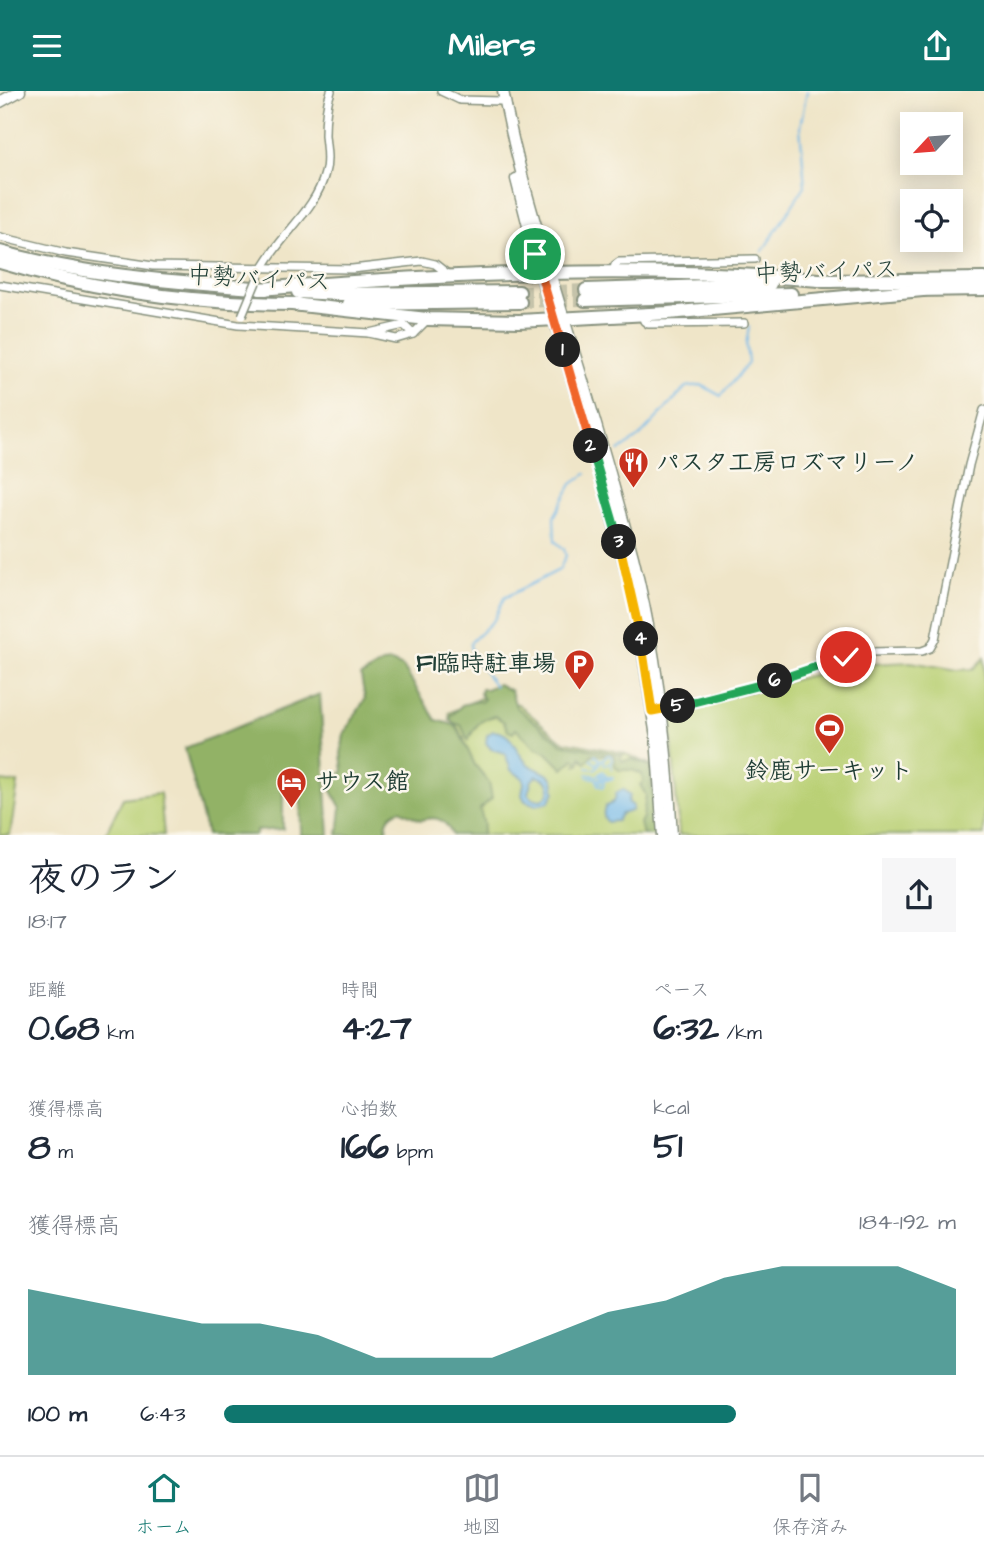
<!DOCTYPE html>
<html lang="ja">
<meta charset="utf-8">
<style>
:root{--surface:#fff;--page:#f6f6f7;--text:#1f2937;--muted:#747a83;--line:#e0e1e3;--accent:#0f766e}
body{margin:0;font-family:"Architects Daughter","Klee One",sans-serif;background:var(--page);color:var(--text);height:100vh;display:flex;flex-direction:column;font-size:26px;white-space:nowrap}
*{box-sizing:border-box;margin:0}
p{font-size:23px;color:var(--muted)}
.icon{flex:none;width:38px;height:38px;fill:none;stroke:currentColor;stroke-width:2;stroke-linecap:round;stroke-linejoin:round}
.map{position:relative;height:744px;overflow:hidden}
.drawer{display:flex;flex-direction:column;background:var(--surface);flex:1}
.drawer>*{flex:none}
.needle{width:46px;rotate:244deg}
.buttons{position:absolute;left:900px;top:21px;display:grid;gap:14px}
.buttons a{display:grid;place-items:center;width:63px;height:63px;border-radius:0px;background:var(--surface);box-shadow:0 4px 18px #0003;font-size:35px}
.pin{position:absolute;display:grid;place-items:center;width:60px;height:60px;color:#fff;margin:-30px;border:4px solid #fff;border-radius:50%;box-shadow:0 2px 7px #0007}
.km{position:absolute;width:35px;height:35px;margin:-18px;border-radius:50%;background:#222;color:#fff;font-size:19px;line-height:35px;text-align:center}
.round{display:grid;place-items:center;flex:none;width:74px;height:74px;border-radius:0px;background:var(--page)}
.head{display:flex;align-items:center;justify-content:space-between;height:119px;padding:0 28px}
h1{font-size:38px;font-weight:700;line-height:52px}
.figures{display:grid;grid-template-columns:repeat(3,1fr);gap:10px;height:119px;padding:7px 28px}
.figures div{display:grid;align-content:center}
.figures b{font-size:35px;font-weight:700}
.figures small{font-size:19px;font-weight:400}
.figures p{font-size:19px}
.chart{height:196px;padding:14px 28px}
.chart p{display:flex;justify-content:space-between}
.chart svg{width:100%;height:126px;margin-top:7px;fill:var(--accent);opacity:.7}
ul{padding:0 28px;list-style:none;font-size:23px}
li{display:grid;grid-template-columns:112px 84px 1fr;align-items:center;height:52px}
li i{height:18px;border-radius:9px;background:var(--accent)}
header{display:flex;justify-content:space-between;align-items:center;height:91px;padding:0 28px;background:var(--accent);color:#fff;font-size:32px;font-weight:700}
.menu{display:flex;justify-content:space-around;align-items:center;height:98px;border-top:2px solid var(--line);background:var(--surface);font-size:19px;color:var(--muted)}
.menu a{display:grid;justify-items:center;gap:4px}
.menu .current{color:var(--accent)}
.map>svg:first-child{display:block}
</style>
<header><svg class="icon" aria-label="menu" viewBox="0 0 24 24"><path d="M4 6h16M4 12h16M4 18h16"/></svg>Milers<svg class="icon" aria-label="share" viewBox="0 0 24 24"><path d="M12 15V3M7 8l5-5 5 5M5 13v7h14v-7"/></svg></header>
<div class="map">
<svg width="984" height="745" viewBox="0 0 984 745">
<rect width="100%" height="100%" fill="#fbf7ec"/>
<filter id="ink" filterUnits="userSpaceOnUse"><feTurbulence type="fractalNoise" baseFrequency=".0143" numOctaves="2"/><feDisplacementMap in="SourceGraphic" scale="14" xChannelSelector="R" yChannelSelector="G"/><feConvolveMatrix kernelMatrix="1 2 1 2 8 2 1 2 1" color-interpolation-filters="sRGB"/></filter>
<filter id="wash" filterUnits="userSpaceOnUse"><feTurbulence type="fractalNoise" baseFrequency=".00686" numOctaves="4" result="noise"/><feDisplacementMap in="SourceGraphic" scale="28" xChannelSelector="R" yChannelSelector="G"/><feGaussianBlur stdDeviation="1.57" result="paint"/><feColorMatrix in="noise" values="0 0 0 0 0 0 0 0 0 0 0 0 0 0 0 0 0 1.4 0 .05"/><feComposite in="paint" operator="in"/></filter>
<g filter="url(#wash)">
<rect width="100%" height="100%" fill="#efe5c8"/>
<!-- green -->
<g fill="#b9d075" stroke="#6c8654" stroke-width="2">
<path d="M 984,567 L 984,744 L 679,744 L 670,621 L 828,580 L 870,573 L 911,571 L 958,579 L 973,578 Z"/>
<path d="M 480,607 L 518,613 L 562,650 L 621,661 L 652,674 L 658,744 L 456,744 L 469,677 L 464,647 L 449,622 Z"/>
<path d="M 0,690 L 18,692 L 10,744 L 0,744 Z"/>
<path d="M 160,702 L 164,744 L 105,744 L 123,707 Z"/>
</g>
<!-- forest -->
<g fill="#92b266" stroke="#58784d" stroke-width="2">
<path d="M 391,571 L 403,576 L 436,629 L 454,634 L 458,638 L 475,674 L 489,691 L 492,707 L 480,718 L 484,734 L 482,744 L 452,744 C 445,727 436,725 420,729 L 400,719 C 387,724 385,731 387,744 L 338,744 L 341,717 L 330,696 L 343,680 L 341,663 L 344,643 L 365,608 L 361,585 L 383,572 Z"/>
<path d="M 498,593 L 511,600 L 516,616 L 562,653 L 623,664 L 620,667 L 623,670 L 632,668 L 650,675 L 656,744 L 643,744 L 640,732 L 643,726 L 646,704 L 640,694 L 643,691 L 642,683 L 632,679 L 619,679 L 615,674 L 614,665 L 592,663 L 586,672 L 581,666 L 579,674 L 576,674 L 577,669 L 574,668 L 563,678 L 546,661 L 536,657 L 516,638 L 513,642 L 508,640 L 504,631 L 495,625 C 479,628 475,636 468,649 L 461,634 L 454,632 L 449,627 L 462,614 L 477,610 L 481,611 L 484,608 L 480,603 L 481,598 L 486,598 Z"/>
<path d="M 320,603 L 329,744 L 301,744 L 300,693 L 283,694 L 283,738 L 256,740 L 256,744 L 207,744 L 185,657 Z"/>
</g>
<!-- water -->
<g fill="#70b7e8" stroke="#487a8e" stroke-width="2" fill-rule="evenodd">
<path d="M 493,640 C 515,641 514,661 528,673 C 536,679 546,680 553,688 L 555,701 L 549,711 L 536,714 L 525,710 L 522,704 L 524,692 L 523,687 L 511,679 L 505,662 L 491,658 L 486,652 L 487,644 ZM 537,685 L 546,689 C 552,696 550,705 541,709 L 532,707 L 528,702 L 532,689 Z"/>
<path d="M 623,698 L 630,704 L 628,711 L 633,715 L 632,720 L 621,723 L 617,730 L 607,731 C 603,726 602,721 606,715 C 613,712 615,712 616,702 Z"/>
</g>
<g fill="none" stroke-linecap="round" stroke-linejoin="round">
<!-- stream -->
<g stroke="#70b7e8" stroke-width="2">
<path d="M 762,161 L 805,95 L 800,36 L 807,0"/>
<path d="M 619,360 L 639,346 L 686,296 L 701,294 L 721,305 L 748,272 L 746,254 L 749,236"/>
<path d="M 495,595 L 476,569 L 470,556 L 471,551 L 494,529 L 504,507 L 559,479 L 566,465 L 564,458 L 555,450 L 554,426 L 572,393 L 586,383"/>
<path d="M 603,668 L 605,674 L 610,672"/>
<path d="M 600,669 L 595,664 L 591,669 L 596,673 L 608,664 L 611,665 L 612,671"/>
<path d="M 611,670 L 612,679"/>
<path d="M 587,677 L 595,678 L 600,672"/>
<path d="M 587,683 L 598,685"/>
<path d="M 599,683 L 603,682 L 602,685"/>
<path d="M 598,684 L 603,680 L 608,689 L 604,689 L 600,684"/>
<path d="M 588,686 L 595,687 L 601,690 L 599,694"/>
<path d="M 600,686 L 613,686"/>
<path d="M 598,688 C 601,688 602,689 604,691 L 603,696 L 598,694 L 597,689 C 602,688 608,688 613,688"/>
</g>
</g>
</g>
<g filter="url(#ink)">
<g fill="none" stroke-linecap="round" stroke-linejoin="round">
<!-- highway-tunnel -->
<g stroke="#c5c3aa" stroke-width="12" stroke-dasharray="12 6" stroke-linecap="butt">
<path d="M 519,201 L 586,199"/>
<path d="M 520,211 L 585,209"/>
</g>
<defs>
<g id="street">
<path d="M 441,0 L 460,9 L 501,10"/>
<path d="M 0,146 L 66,162 L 153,175 L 352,178 L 422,170 L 435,173 L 449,184"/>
<path d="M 262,178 C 280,144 316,119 325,82 C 329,69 326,57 325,44 C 325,29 326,14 331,0"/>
<path d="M 613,180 L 615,174 L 619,171 L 755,168"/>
<path d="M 0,194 L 238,234 L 369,242 L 396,248 L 413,243 L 427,229"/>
<path d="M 642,224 L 644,230 L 648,233 L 744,232"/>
<path d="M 369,242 L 404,234 L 413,243"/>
<path d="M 659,619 L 758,596 L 869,561 L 922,560 L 930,557 L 935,548 L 969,374 L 984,319"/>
</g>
<g id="secondary">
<path d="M 503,0 C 518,82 544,161 568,241 C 591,315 613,391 633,466 C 656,556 667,651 672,745"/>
<path d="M 0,11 L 20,0"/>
<path d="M 516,88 L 540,182 L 604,396 L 636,518 L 656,646 L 663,745"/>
</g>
<g id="highway">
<path d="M 0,161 C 87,185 177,191 266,198"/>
<path d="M 0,171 C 96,200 198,213 299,213"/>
<path d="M 823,190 L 984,188"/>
<path d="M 260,198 C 450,182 641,174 832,190"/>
<path d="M 586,199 L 770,193"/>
<path d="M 914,199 L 984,198"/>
<path d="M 298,201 L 341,203 L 519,201"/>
<path d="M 585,209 L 791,203"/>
<path d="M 292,213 L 427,228 L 519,230 L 668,222 L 923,199"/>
<path d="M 349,213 L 520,211"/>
</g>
</defs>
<!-- street casing -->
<use href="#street" stroke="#87917e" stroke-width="10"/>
<!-- secondary casing -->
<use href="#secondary" stroke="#87917e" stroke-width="13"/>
<!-- highway casing -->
<use href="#highway" stroke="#87917e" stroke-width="16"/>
<!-- street -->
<use href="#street" stroke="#fff" stroke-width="7"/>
<!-- secondary -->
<use href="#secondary" stroke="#fff" stroke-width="10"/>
<!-- highway -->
<use href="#highway" stroke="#fff" stroke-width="12"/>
<defs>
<path id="street-bridge" d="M 242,225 L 259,184"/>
</defs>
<!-- street-bridge casing -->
<use href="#street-bridge" stroke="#87917e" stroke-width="10" stroke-linecap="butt"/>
<!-- street-bridge -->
<use href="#street-bridge" stroke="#fff" stroke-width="7"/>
</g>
</g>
<g fill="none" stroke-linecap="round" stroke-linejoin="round" filter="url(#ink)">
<defs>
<path id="split-1" d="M 535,163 L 563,259"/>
<path id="split-2" d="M 563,259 L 591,355"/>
<path id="split-3" d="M 591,355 L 619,451"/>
<path id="split-4" d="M 619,451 L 641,548"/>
<path id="split-5" d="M 641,548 L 652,620 L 678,615"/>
<path id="split-6" d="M 678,615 L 775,590"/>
<path id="split-7" d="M 775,590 L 846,566"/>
</defs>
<!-- split-1 casing -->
<use href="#split-1" stroke="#fff" stroke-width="14"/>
<!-- split-2 casing -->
<use href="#split-2" stroke="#fff" stroke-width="14"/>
<!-- split-3 casing -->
<use href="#split-3" stroke="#fff" stroke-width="14"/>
<!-- split-4 casing -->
<use href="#split-4" stroke="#fff" stroke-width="14"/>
<!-- split-5 casing -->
<use href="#split-5" stroke="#fff" stroke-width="14"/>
<!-- split-6 casing -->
<use href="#split-6" stroke="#fff" stroke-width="14"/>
<!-- split-7 casing -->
<use href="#split-7" stroke="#fff" stroke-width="14"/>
<!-- split-1 -->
<use href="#split-1" stroke="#f0652b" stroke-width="9"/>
<!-- split-2 -->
<use href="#split-2" stroke="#f0652b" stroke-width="9"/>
<!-- split-3 -->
<use href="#split-3" stroke="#22a559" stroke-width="9"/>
<!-- split-4 -->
<use href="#split-4" stroke="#f5b400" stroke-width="9"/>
<!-- split-5 -->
<use href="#split-5" stroke="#f5b400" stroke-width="9"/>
<!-- split-6 -->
<use href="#split-6" stroke="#22a559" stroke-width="9"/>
<!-- split-7 -->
<use href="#split-7" stroke="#22a559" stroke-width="9"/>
</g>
<!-- icons -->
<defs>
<symbol id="restaurant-pin" viewBox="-11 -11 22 30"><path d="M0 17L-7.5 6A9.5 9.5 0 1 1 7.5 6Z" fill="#c8321e" stroke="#fbf7ec"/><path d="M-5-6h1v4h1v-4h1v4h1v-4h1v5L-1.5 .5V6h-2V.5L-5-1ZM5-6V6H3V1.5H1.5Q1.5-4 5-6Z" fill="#fff"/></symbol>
<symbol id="parking-pin" viewBox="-11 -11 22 30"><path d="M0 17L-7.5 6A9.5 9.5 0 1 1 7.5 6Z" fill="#c8321e" stroke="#fbf7ec"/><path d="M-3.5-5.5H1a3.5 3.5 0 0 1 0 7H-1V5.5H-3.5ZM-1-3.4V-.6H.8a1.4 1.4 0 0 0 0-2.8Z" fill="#fff"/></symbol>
<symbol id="stadium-pin" viewBox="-11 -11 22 30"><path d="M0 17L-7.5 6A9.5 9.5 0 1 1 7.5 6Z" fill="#c8321e" stroke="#fbf7ec"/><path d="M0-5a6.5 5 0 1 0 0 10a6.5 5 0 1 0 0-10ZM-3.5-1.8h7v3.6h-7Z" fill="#fff"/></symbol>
<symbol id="hotel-pin" viewBox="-11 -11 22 30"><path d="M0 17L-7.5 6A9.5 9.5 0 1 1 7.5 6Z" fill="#c8321e" stroke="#fbf7ec"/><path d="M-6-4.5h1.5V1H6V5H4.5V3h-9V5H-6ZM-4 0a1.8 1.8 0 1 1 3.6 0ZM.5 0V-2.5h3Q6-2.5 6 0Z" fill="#fff"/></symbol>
</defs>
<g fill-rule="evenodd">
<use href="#restaurant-pin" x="616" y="354" width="35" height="47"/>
<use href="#parking-pin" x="562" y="556" width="35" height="47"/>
<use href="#stadium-pin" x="812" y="620" width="35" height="47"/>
<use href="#hotel-pin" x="274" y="674" width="35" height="47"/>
</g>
<g text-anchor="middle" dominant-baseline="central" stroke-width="5" stroke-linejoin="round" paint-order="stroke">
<!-- street labels -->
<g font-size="24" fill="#1f3d34" stroke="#fbf7ec">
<text transform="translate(826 181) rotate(-2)">中勢バイパス</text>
<text transform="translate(259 188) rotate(3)">中勢バイパス</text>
</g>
<!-- poi labels -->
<g font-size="24" font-weight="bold" fill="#1f3d34" stroke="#fbf7ec" text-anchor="start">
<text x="656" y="372">パスタ工房ロズマリーノ</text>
<text x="556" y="573" text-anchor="end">F1臨時駐車場</text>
<text x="829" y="680" text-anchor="middle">鈴鹿サーキット</text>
<text x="315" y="691">サウス館</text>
</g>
</g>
</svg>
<div class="buttons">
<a><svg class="needle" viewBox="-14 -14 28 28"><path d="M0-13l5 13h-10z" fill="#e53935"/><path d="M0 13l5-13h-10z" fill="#747a83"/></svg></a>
<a><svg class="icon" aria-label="locate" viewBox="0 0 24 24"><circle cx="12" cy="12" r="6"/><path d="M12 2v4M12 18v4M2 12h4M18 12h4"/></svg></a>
</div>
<div class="pin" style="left:535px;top:163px;background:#1e9e55"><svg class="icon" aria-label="arrive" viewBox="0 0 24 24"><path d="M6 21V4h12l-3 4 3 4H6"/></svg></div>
<div class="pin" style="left:846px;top:566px;background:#d93025"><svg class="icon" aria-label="check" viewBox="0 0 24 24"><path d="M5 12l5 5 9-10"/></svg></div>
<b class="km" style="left:563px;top:259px">1</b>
<b class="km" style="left:591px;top:355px">2</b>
<b class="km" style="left:619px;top:451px">3</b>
<b class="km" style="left:641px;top:548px">4</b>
<b class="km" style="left:678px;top:615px">5</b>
<b class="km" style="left:775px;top:590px">6</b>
</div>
<section class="drawer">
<div class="head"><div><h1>夜のラン</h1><p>18:17</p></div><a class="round"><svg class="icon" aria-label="share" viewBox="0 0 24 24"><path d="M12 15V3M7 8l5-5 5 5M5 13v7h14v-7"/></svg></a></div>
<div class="figures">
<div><p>距離</p><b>0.68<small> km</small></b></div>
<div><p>時間</p><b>4:27</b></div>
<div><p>ペース</p><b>6:32<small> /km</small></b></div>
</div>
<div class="figures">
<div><p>獲得標高</p><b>8<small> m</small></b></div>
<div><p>心拍数</p><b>166<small> bpm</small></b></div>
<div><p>kcal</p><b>51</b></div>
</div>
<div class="chart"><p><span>獲得標高</span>184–192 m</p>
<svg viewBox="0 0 160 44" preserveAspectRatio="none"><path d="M0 44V14L10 18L20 22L30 26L40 26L50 30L60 38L70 38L80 38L90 30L100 22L110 18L120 10L130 6L140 6L150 6L160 14V44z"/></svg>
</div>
<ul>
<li><b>100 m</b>6:43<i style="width:70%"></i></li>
</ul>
</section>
<nav class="menu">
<a class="current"><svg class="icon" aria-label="home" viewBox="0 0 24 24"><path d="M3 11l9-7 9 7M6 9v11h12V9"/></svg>ホーム</a>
<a><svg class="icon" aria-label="map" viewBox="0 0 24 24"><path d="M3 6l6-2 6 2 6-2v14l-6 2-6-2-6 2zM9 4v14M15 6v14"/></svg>地図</a>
<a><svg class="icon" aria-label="saved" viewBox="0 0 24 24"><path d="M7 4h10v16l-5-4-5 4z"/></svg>保存済み</a>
</nav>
